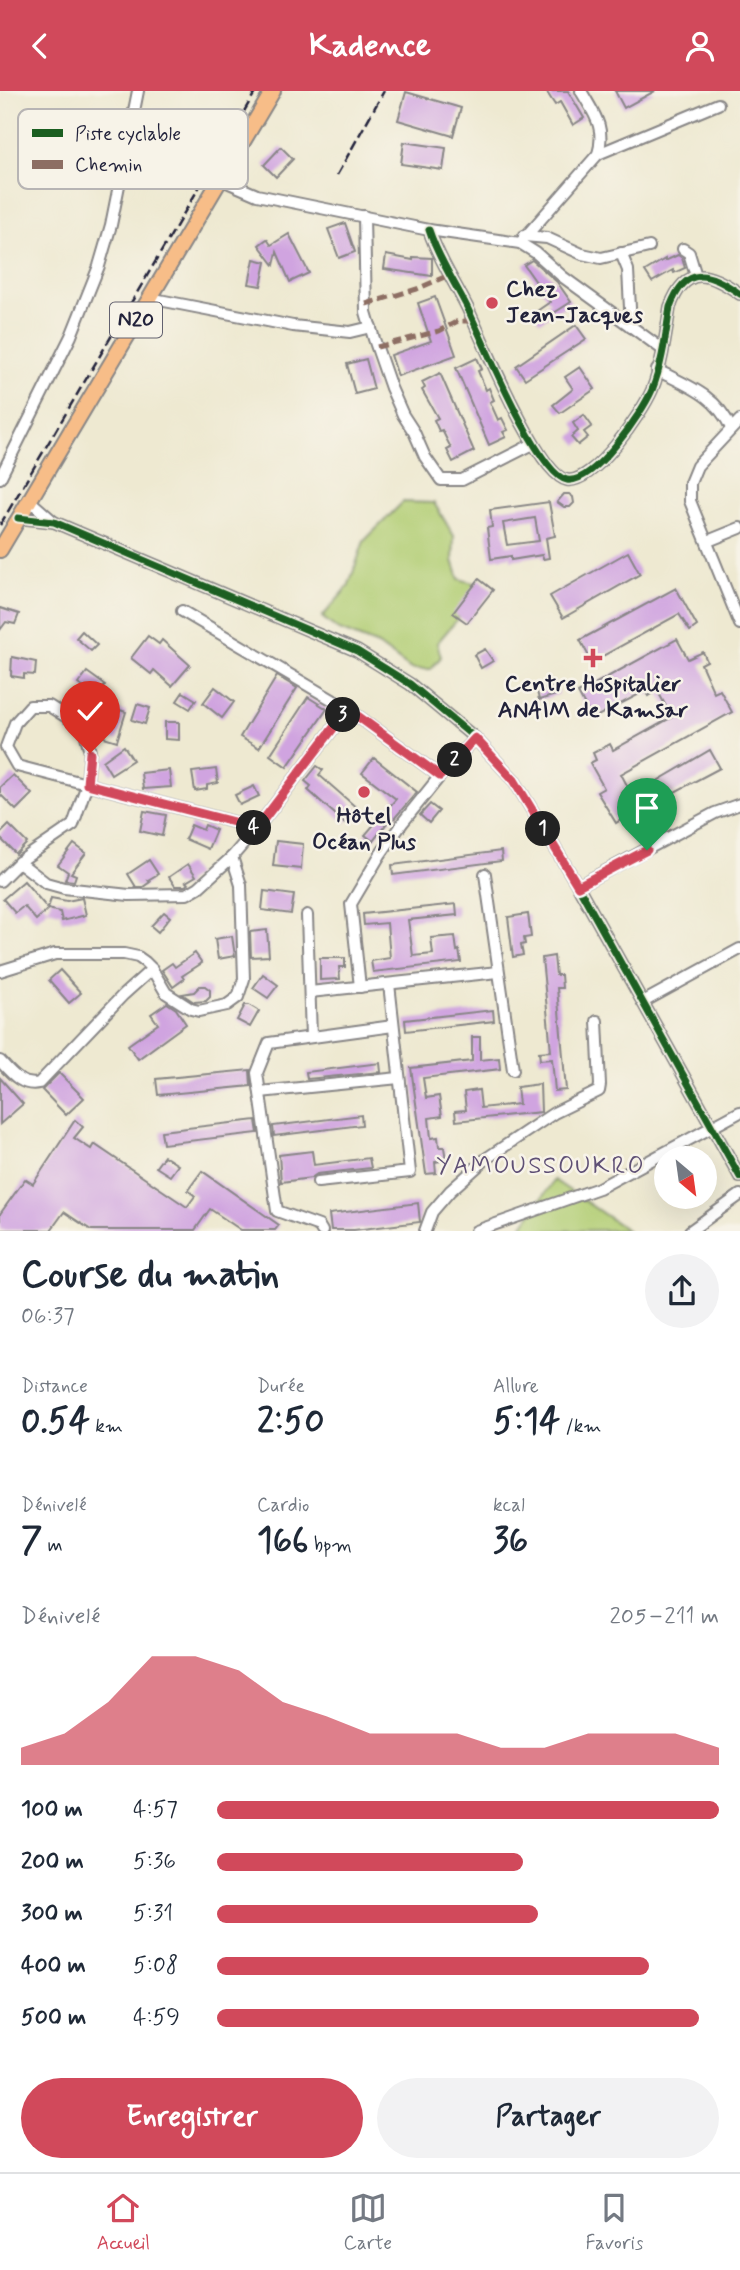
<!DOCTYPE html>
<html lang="fr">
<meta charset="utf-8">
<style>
:root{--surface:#fff;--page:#f2f2f3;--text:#1f2937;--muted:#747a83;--line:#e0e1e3;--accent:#d1495b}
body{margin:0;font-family:Mynerve,sans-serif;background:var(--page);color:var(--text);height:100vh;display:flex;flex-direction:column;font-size:26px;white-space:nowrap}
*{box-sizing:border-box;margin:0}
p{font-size:23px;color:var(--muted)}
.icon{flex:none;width:38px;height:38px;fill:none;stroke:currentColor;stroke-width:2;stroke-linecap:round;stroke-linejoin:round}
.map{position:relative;height:1140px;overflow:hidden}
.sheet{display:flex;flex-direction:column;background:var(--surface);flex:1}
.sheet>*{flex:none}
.needle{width:46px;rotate:151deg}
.controls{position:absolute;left:654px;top:1055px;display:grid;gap:14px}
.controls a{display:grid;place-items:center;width:63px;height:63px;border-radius:50%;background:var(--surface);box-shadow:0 7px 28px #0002;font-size:35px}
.pin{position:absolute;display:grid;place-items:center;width:60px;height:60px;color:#fff;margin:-72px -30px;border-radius:50% 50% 50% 0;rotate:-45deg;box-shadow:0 0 7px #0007}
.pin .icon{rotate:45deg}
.km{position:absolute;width:35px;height:35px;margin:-18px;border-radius:50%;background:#222;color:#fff;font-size:19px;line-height:35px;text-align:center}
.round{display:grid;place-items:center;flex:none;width:74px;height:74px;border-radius:37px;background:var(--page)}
.summary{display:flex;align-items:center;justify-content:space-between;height:119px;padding:0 21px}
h1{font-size:38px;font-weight:800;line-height:52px}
.stats{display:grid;grid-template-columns:repeat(3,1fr);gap:10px;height:119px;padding:7px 21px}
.stats div{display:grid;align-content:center}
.stats b{font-size:35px;font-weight:800}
.stats small{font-size:19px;font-weight:400}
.stats p{font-size:19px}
.chart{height:196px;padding:14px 21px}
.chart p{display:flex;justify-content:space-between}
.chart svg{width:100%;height:126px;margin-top:7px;fill:var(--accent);opacity:.7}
.button{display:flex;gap:14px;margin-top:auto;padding:14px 21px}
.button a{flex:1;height:80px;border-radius:42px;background:var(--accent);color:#fff;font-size:28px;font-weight:800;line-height:80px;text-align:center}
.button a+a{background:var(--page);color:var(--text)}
ul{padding:0 21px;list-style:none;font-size:23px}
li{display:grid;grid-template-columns:112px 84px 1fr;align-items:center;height:52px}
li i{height:18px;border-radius:9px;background:var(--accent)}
header{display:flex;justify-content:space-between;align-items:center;height:91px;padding:0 21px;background:var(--accent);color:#fff;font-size:32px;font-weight:800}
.dock{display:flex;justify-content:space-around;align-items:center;height:98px;border-top:2px solid var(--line);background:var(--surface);font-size:19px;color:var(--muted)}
.dock a{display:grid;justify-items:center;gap:4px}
.dock .selected{color:var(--accent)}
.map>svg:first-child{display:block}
</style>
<header><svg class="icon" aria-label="back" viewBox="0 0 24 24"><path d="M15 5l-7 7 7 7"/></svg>Kadence<svg class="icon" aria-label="person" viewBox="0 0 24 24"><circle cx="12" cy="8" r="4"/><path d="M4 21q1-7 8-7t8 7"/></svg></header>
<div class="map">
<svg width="740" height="1140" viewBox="0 0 740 1140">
<rect width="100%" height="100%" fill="#f7f3e8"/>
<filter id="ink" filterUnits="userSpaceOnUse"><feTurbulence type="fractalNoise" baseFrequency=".0143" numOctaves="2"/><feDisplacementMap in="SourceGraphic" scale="14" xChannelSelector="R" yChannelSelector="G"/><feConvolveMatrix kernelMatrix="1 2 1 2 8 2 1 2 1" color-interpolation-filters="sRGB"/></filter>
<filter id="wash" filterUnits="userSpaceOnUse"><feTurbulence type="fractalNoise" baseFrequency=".00686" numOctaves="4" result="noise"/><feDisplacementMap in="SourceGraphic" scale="28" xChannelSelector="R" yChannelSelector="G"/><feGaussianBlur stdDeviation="1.57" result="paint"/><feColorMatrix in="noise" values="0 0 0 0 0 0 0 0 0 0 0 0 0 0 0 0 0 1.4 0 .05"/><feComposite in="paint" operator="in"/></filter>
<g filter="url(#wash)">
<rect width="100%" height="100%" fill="#eee9d1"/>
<!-- green -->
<g fill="#b2ce74" stroke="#6a7858" stroke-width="2">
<path d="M 403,411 L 434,412 L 454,445 L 453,469 L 459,488 L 477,493 L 479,503 L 437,552 L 441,566 L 431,578 L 411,578 L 378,554 L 337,538 L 322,526 L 348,496 L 364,450 Z"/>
<path d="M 554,1089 L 627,1139 L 519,1140 Z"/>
</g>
<g id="blocks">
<!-- building -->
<g fill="#d0a4e0" fill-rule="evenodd">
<path d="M 546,0 L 568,0 L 584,27 L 573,34 L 560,11 L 555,14 Z"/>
<path d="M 615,0 L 655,0 L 624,17 Z"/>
<path d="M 406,1 L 461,17 L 453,45 L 398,29 Z"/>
<path d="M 404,51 L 446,57 L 443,79 L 401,73 Z"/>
<path d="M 281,56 L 293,68 L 276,86 L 264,74 Z"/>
<path d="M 345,132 L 355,161 L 339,167 L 328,138 Z"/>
<path d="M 289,143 L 309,182 L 290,191 L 277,161 L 274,174 L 259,154 L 267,148 L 271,154 Z"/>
<path d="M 386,164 L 413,169 L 413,166 L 432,167 L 432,185 L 384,178 Z"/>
<path d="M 678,164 L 682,167 L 685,177 L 674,182 L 673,179 L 652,191 L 645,180 L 665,168 L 665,170 Z"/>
<path d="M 254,168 L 266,171 L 261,195 L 249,193 Z"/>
<path d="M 532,169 L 557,191 L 571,211 L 540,231 L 534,222 L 550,211 L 524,174 Z"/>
<path d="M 435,206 L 456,264 L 398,285 L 391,264 L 431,250 L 418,212 Z"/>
<path d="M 576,234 L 586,248 L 525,288 L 516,275 Z"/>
<path d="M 477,267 L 482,278 L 478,280 L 486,299 L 489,297 L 494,309 L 490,311 L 498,329 L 502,327 L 508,339 L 503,341 L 506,346 L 489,354 L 456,277 Z"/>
<path d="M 366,268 L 374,298 L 355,303 L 347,273 Z"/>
<path d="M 580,276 L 595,298 L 560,322 L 553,314 L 573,298 L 565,286 Z"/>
<path d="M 440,282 L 474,360 L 453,371 L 447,359 L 451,357 L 442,339 L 439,340 L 434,329 L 438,327 L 422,299 L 425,297 L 422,291 Z"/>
<path d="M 584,324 L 592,335 L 584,341 L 588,346 L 578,354 L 571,346 L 578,340 L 573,332 Z"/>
<path d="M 564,403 L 569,403 L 573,406 L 574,412 L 570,416 L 564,416 L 557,411 Z"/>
<path d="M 549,411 L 555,445 L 546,447 L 549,467 L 543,468 L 542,464 L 511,469 L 511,465 L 491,468 L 487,437 L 492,436 L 490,419 ZM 535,427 L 539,450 L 507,454 L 503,432 Z"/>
<path d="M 628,461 L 640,483 L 563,527 L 550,505 Z"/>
<path d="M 479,488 L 493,499 L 467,532 L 453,522 Z"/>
<path d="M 676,497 L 697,535 L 690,540 L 679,523 L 592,571 L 580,549 Z"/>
<path d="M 0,517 L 19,523 L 15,533 L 6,531 L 0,539 Z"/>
<path d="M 82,540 L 97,554 L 91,560 L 76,547 Z"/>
<path d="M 148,545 L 159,553 L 162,549 L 190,574 L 172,595 L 154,579 L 151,583 L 131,567 Z"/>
<path d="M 677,548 L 688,568 L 703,561 L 707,570 L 701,573 L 714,602 L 720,599 L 732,621 L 621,683 L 629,698 L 621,702 L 633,721 L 616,732 L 597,701 L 604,697 L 590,672 L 596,669 L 593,662 L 610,653 L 613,659 L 672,626 L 657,599 L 648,605 L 645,600 L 592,628 L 578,602 Z"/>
<path d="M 485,558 L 493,570 L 481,577 L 474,564 Z"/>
<path d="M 12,566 L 36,571 L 35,584 L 24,583 L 24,587 L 11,585 Z"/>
<path d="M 87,581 L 105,594 L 97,606 L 78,593 Z"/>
<path d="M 277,585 L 297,597 L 259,657 L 240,646 Z"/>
<path d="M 556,594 L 559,603 L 539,609 L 537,600 Z"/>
<path d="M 215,596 L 234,611 L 222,627 L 203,612 Z"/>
<path d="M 183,601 L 196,609 L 190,618 L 177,610 Z"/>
<path d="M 308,606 L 327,618 L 287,676 L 270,664 Z"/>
<path d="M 98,612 L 126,621 L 117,650 L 94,643 L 91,634 Z"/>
<path d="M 137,613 L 150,617 L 145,633 L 132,629 Z"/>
<path d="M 165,631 L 179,631 L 179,649 L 165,648 Z"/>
<path d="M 124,655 L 133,669 L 111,683 L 103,670 Z"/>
<path d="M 710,659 L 720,677 L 656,711 L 647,696 Z"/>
<path d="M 374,667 L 417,701 L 393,729 L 391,727 L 373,750 L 365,744 L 396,708 L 362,682 Z"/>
<path d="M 317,675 L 323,679 L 319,684 L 358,718 L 345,732 L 308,699 L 311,695 L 305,690 Z"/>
<path d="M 216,678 L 218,692 L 207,694 L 207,698 L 195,700 L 192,681 Z"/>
<path d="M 169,679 L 171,696 L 143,698 L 141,682 Z"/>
<path d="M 13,684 L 32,703 L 16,719 L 0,703 L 0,696 Z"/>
<path d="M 254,695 L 259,705 L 240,714 L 235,704 Z"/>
<path d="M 430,713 L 439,720 L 429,732 L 420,724 Z"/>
<path d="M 144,720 L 166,724 L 162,745 L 140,740 Z"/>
<path d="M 9,734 L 27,752 L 16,763 L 0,747 L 0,743 Z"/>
<path d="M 191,734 L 203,739 L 205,734 L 216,739 L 208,758 L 185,748 Z"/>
<path d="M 276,750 L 303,753 L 301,778 L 273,775 Z"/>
<path d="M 74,753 L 86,762 L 71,782 L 76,784 L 74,790 L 65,789 L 68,781 L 58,774 Z"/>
<path d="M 501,760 L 502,770 L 393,784 L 392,774 Z"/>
<path d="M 149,769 L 158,783 L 148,789 L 150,791 L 143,796 L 136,796 L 128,783 Z"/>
<path d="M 188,773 L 196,785 L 186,791 L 188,793 L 185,795 L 175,795 L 169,786 Z"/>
<path d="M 24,790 L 48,818 L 36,829 L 24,815 L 15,822 L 3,808 Z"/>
<path d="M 264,800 L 294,804 L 291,823 L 262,819 Z"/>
<path d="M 51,807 L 67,810 L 82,807 L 86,824 L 62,830 L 60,821 L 48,818 Z"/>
<path d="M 456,813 L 457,824 L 408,829 L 413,865 L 433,863 L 431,847 L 455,845 L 457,860 L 459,859 L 461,871 L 373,881 L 371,870 L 390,867 L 387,832 L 364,834 L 363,823 Z"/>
<path d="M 164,821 L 170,826 L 158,841 L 151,835 Z"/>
<path d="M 528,823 L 531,846 L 524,847 L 525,853 L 521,854 L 523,864 L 513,866 L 508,826 Z"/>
<path d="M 267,839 L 269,865 L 251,866 L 250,841 Z"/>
<path d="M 232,845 L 235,865 L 218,868 L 215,848 Z"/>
<path d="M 195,862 L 202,872 L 182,885 L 184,888 L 173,896 L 162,879 L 172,872 L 175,876 Z"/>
<path d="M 554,865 L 556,884 L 561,884 L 562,897 L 557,897 L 566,999 L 555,1000 L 552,968 L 540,969 L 539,961 L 551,960 L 542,867 Z"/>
<path d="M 320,867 L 345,867 L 345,876 L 339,876 L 340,888 L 320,889 Z"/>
<path d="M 60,879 L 81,902 L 69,912 L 49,889 Z"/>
<path d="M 263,883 L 278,894 L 268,907 L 253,897 Z"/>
<path d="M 200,895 L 205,895 L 210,899 L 210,906 L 206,910 L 194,911 L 182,903 L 194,901 Z"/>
<path d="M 167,912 L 176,918 L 186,933 L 138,968 L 128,954 L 158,933 L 151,923 Z"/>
<path d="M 245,914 L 249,914 L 259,920 L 250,936 L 237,929 Z"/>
<path d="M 493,919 L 494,930 L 406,940 L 405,929 Z"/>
<path d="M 472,946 L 480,946 L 480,969 L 499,967 L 500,978 L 423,987 L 426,1007 L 439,1005 L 442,1025 L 429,1027 L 431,1047 L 438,1046 L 439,1056 L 444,1056 L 446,1069 L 435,1071 L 436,1082 L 426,1083 L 411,977 L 472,970 Z"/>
<path d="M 380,972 L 381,981 L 307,988 L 306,981 Z"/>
<path d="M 250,979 L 251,995 L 158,1004 L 156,988 Z"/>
<path d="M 59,982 L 84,1007 L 66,1024 L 42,999 Z"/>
<path d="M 0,987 L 23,1013 L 0,1033 Z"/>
<path d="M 540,993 L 541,1021 L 456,1030 L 455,1020 L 466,1019 L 464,1001 L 479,999 L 481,1017 L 519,1013 L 517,996 Z"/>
<path d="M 361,1024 L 362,1034 L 274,1045 L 273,1035 Z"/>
<path d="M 75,1029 L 83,1036 L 74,1047 L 91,1058 L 94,1053 L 187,1116 L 195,1105 L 188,1099 L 202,1080 L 279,1134 L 275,1139 L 241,1139 L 210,1118 L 195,1139 L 91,1139 L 64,1121 L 51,1139 L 0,1139 L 0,1123 L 25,1088 L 33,1093 Z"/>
<path d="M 256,1029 L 258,1042 L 163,1053 L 161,1040 Z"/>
<path d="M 312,1060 L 314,1074 L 369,1067 L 371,1077 L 317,1083 L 311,1087 L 281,1091 L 279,1064 Z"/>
<path d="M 164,1065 L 178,1074 L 170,1085 L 156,1076 Z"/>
<path d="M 418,1112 L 420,1131 L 354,1139 L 331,1139 L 329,1123 Z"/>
</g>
</g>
</g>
<g filter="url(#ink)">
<use href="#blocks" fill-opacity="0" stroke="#888686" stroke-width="2"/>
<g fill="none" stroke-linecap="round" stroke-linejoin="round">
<defs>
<g id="minor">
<path d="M 598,63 L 718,13"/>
<path d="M 220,88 L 257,104 L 429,139 L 520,152 L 536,162 L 563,186 L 662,258"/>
<path d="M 364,125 L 366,221 L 374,248 L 391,297 L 403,324 L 414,341 L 425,366 L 441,389 L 462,389 L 533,353"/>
<path d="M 429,139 C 438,167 454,190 467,216 C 481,245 538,385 567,389 C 594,393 642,322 652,299 C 662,275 666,242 670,216 C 686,173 709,181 740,203"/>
<path d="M 524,145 L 547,147 L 582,163 L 601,167 L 649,156"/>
<path d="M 520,152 L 598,63 C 606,36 594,23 581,0"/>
<path d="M 683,158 L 689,162 L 696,185"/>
<path d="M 621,162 L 628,179 L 631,236"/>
<path d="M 149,207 L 293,235 L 350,241 L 371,236"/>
<path d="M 657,279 C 688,295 716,304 731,337"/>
<path d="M 740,329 L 697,375 L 690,392 L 690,410 L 740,533"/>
<path d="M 0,387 L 71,245 L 99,175 L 111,134 L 138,0"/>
<path d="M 29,409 L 54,431"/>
<path d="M 18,427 L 54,431 L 357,560 L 410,593 L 475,647 L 514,689 L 578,795 L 740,1086"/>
<path d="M 708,450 L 740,437"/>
<path d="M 182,520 L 348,618 L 440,685"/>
<path d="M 19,771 L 46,792 L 64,797 L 129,804 L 187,803 L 199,796 L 232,766 L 257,737 L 348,618"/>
<path d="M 485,783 L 513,979"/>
<path d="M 0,790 L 19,771 L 73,734 L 87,693 L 90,661 L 84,637 L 49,615 L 30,615 L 15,632 L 6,656 L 17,675 L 257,737"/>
<path d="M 578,795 L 715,722 L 740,713"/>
<path d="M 307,824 L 311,946"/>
<path d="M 0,880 L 55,863 L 124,863 L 138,866 L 145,871 L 152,878 L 166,902 L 191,918 L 199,920 L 227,914 L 238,906 L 244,888 L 241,794 L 232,766"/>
<path d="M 360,896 L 351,813 L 380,764 L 403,731 L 440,685 L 475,647"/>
<path d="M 310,901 L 498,881"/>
<path d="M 643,911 L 740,858"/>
<path d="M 0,970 C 11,982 22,996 39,992 L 123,904 L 152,878"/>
<path d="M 260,1001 L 399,987"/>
<path d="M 318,1091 L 410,1081 L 389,893"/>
<path d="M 322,1140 L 319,1135 L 277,1120 L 257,982 L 269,952 L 393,935"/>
<path d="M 425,1140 L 432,1121 L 450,1100 L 487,1067 L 554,1022 L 599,1000 L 600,994 L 597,930"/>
<path d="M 476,1140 L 599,1097 L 740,1021"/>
<path d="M 690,1140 L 740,1104"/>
</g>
<path id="major" d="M 0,459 L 273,0"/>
</defs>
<!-- minor casing -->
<use href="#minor" stroke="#888686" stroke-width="14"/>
<!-- major casing -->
<use href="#major" stroke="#888686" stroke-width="18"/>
<!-- minor -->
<use href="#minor" stroke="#fff" stroke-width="10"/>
<!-- major -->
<use href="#major" stroke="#f7bd88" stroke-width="14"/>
<!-- rail -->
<g stroke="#22223b" stroke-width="2.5" stroke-dasharray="10 5" stroke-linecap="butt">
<path d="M 337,84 L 384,0"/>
<path d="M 0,434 L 256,0"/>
</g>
<!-- quiet -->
<g stroke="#8d6e63" stroke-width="5" stroke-dasharray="10 5" stroke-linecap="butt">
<path d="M 366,213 L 417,198 L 449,184"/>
<path d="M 377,256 L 439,240 L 458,230 L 473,230"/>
</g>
<defs>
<g id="cycleway">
<path d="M 429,139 C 438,167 454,190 467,216 C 481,245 538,385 567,389 C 594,393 642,322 652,299 C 662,275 666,242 670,216 C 686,173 709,181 740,203"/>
<path d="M 18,427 L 54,431 L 357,560 L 410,593 L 475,647 L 514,689 L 578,795 L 740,1086"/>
</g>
</defs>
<!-- cycleway casing -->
<use href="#cycleway" stroke="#f7f3e8" stroke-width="11"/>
<!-- cycleway -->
<use href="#cycleway" stroke="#1b5e20" stroke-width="7"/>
</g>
</g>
<g fill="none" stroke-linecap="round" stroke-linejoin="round" filter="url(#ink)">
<defs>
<path id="route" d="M 90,662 L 87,693 L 257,737 L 348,618 L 440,685 L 475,647 L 514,689 L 578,795 L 647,759"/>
</defs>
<!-- route casing -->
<use href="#route" stroke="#fff" stroke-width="14"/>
<!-- route -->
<use href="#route" stroke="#d1495b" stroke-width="9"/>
</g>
<!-- markers -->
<g fill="#d1495b" stroke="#f7f3e8" stroke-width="2.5">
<circle cx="492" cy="212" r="7"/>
<path d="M589.5 556.5h7v7h7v7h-7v7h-7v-7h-7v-7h7z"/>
<circle cx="364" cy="701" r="7"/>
</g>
<g text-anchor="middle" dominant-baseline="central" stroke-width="5" stroke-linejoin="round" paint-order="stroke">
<!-- shield labels -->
<rect fill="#f7f3e8" stroke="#62616f" stroke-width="2" x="110" y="211.5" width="52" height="35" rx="5"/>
<g font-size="21" font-weight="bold" fill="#22223b">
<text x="136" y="229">N20</text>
</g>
<!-- poi labels -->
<g font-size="23" font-weight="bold" fill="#22223b" stroke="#f7f3e8">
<text x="506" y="199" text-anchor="start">Chez<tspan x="506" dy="26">Jean-Jacques</tspan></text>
<text x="593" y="594">Centre Hospitalier<tspan x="593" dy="26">ANAIM de Kamsar</tspan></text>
<text x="364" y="726">Hôtel<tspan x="364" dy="26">Océan Plus</tspan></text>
</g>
<!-- neighbourhood labels -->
<g font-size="24" letter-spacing="2" fill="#5f5075" stroke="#f7f3e8">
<text x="541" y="1075">YAMOUSSOUKRO</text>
</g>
</g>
<!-- legend -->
<rect x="18" y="18" width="230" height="80" rx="10" fill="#f7f3e8" stroke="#b7b4b4" stroke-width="2"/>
<rect x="32" y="38" width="31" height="8" fill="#1b5e20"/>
<rect x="32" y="69" width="31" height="9" fill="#8d6e63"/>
<g font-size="19" fill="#22223b">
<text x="75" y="49">Piste cyclable</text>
<text x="75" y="80">Chemin</text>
</g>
</svg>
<div class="controls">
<a><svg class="needle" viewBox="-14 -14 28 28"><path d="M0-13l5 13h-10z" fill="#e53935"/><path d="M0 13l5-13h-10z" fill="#747a83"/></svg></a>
</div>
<div class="pin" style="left:647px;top:759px;background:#1e9e55"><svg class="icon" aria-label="arrive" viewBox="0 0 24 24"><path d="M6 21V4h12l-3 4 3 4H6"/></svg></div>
<div class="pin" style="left:90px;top:662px;background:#d93025"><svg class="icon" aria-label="check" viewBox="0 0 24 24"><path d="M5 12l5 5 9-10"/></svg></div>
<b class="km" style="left:543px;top:738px">1</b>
<b class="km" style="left:455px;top:669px">2</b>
<b class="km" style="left:343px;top:624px">3</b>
<b class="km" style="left:254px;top:737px">4</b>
</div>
<section class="sheet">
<div class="summary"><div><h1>Course du matin</h1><p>06:37</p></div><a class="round"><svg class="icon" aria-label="share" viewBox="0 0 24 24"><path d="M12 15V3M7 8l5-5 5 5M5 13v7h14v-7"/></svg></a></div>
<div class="stats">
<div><p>Distance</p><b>0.54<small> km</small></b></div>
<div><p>Durée</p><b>2:50</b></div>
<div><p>Allure</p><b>5:14<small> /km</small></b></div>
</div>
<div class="stats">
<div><p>Dénivelé</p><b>7<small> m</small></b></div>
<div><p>Cardio</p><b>166<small> bpm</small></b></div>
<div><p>kcal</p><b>36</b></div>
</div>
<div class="chart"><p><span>Dénivelé</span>205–211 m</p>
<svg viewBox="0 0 160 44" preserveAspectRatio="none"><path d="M0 44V38L10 33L20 22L30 6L40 6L50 11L60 22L70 27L80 33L90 33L100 33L110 38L120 38L130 33L140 33L150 33L160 38V44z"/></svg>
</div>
<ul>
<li><b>100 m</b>4:57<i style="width:100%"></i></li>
<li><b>200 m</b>5:36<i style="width:61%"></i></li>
<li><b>300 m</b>5:31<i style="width:64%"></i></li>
<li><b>400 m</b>5:08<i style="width:86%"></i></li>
<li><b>500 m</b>4:59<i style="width:96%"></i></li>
</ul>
<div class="button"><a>Enregistrer</a><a>Partager</a></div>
</section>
<nav class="dock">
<a class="selected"><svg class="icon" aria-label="home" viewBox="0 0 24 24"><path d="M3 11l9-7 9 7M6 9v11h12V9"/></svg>Accueil</a>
<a><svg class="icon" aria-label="map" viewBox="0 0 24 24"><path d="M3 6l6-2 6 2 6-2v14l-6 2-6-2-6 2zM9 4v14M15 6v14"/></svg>Carte</a>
<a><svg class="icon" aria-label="saved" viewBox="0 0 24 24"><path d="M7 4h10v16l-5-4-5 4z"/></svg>Favoris</a>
</nav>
